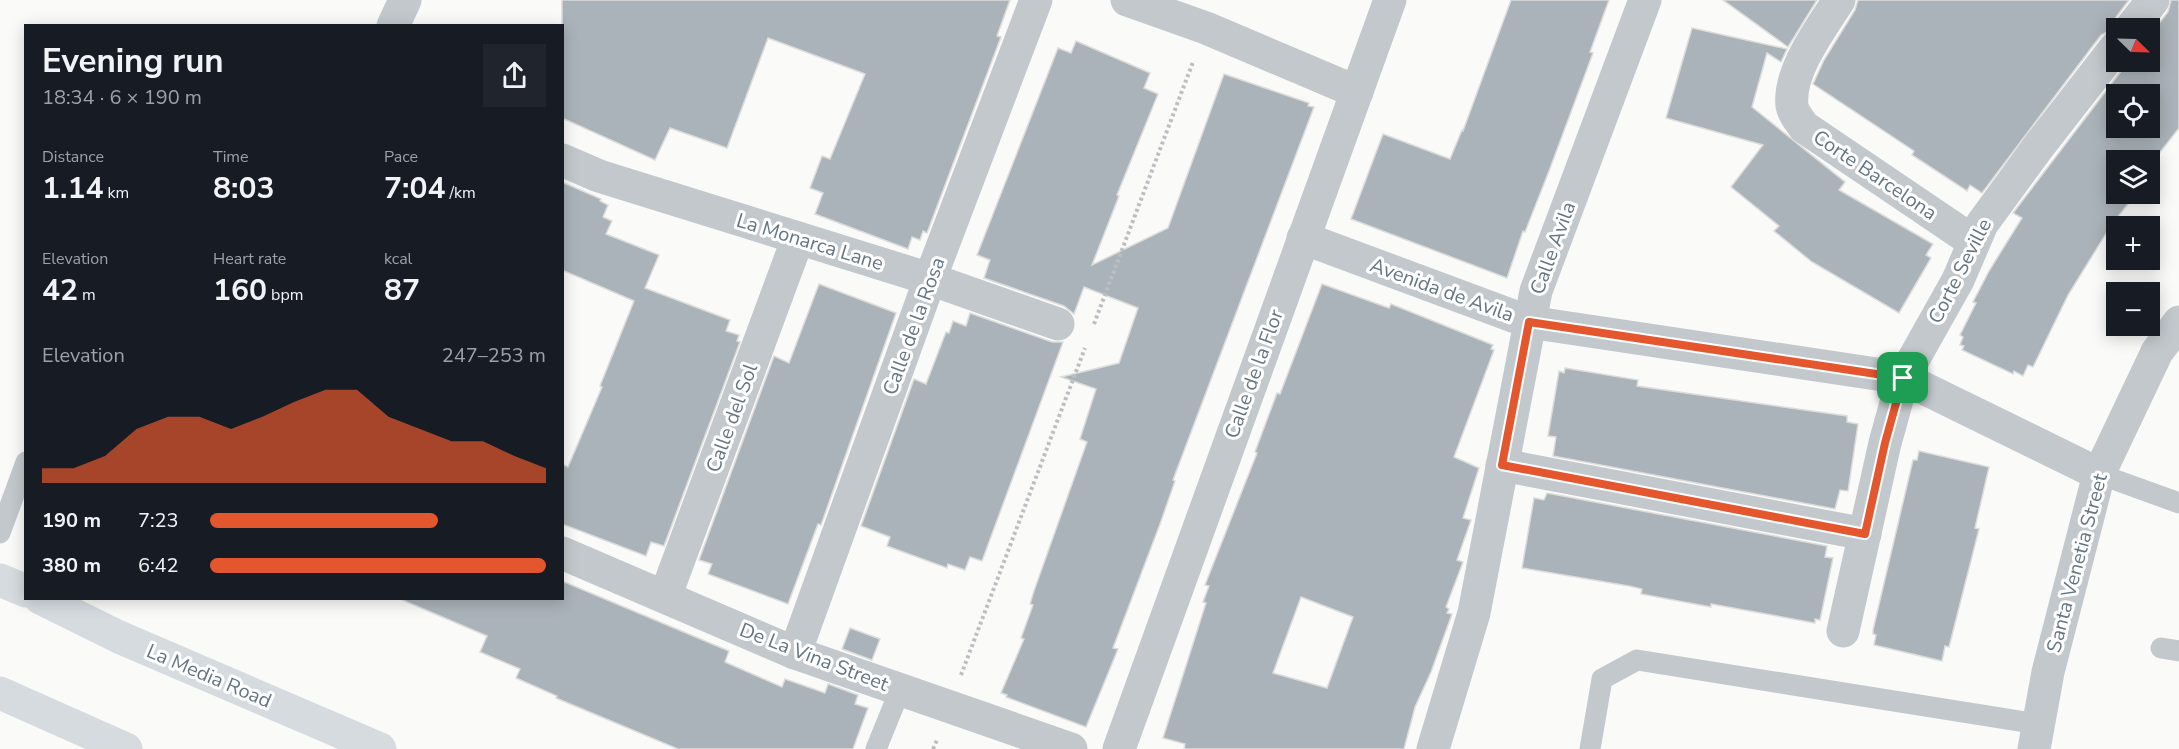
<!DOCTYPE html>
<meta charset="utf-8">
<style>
:root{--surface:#171b24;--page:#20242c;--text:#f1f3f6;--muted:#9ea1a6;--accent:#e4572e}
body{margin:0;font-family:"Nunito Sans",sans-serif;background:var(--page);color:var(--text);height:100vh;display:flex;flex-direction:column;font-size:22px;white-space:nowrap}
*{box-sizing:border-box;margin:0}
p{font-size:20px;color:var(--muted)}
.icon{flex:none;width:33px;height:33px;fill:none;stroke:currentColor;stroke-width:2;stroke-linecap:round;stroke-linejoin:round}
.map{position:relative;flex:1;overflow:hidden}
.drawer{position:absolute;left:24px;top:24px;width:540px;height:576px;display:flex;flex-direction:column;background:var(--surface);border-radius:0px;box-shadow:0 3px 15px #0003}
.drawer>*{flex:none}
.needle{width:39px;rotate:113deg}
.buttons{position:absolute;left:2106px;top:18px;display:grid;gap:12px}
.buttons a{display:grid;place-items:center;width:54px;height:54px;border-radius:0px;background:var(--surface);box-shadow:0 3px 15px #0003;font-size:30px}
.pin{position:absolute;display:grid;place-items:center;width:51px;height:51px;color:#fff;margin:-26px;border-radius:12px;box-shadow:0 3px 9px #0006}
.round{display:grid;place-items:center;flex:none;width:63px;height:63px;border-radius:0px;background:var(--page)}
.headline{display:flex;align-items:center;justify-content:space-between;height:102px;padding:0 18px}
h1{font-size:33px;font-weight:700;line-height:45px}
.metrics{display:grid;grid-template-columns:repeat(3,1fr);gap:9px;height:102px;padding:6px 18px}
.metrics div{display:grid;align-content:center}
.metrics b{font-size:30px;font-weight:700}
.metrics small{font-size:16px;font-weight:400}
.metrics p{font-size:16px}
.chart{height:168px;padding:12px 18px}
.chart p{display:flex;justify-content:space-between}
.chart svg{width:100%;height:108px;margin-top:6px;fill:var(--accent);opacity:.7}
ul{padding:0 18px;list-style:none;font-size:20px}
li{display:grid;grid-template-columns:96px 72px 1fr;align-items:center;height:45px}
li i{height:15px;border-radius:8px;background:var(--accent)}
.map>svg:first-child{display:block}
</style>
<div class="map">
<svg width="2179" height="749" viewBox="0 0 2179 749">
<rect width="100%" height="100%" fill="#fafaf8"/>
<!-- building -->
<g fill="#aab3b9" stroke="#dcdcda" stroke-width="1.5" fill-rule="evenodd">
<path d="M 562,0 L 1010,0 L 997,36 L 1001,37 L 927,233 L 923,231 L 920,240 L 912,237 L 908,249 L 815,214 L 823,193 L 810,188 L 822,156 L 830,159 L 865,74 L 768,38 L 727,148 L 670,128 L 655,160 L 562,118 Z"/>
<path d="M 1511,0 L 1609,0 L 1590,52 L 1593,53 L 1549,171 L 1525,232 L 1523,231 L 1507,278 L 1351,219 L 1383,134 L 1450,159 L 1462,130 L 1463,131 Z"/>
<path d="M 1723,0 L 1817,0 L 1788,47 Z"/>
<path d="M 1858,0 L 2129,0 L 2116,17 L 2113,29 L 2101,35 L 1982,193 L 1970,185 L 1967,191 L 1912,155 L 1914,151 L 1813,84 L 1824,60 L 1855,10 Z"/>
<path d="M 2171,0 L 2179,0 L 2179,128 L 2150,165 L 2150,160 L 2116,160 L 2116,194 L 2136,194 L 2112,224 L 2068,295 L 2033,367 L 2028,365 L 2023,376 L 2014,371 L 2013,374 L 1962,350 L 1964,346 L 1960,345 L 1963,337 L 1960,335 L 1976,303 L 1973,302 L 1989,271 L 2022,218 L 2013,213 L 2128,62 L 2150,62 L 2150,35 L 2168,12 ZM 2116,94 L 2150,94 L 2150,128 L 2116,128 Z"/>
<path d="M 1692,28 L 1787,49 L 1781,62 L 1767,53 L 1752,107 L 1845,182 L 1839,190 L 1933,244 L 1926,255 L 1931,258 L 1899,313 L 1812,262 L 1774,231 L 1779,226 L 1731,187 L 1763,145 L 1666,118 Z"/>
<path d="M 1076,41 L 1150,73 L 1144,88 L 1158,94 L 1117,195 L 1119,196 L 1092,265 L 1168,228 L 1224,74 L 1309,103 L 1308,106 L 1314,107 L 1173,480 L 1175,481 L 1160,524 L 1113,648 L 1118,649 L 1086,727 L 1006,697 L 1007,695 L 1001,693 L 1024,639 L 1021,638 L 1033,605 L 1030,604 L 1034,591 L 1087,442 L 1080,439 L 1096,389 L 1061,377 L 1119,363 L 1138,308 L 1084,287 L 1074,314 L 1064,306 L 984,278 L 990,260 L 977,255 L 1058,48 L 1071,53 Z"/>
<path d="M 562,182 L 601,199 L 600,201 L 608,205 L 603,217 L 612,221 L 606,234 L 659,255 L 645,288 L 730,320 L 726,331 L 739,335 L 737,341 L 740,342 L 664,546 L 651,542 L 646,556 L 562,524 L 562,464 L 568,467 L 602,387 L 600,386 L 634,301 L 562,270 Z"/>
<path d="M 819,284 L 896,313 L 821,525 L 818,524 L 788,604 L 708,574 L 712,564 L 699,560 L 774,356 L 789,363 Z"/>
<path d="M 1322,284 L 1389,308 L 1391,304 L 1493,345 L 1491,349 L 1494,350 L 1454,457 L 1479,468 L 1463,518 L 1471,520 L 1457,560 L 1463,562 L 1446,607 L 1449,609 L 1447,613 L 1452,614 L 1431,672 L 1415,707 L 1404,749 L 1184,749 L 1185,744 L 1163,738 L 1206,603 L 1203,602 L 1209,586 L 1205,585 L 1257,453 L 1255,452 L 1277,393 L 1280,394 ZM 1301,597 L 1353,617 L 1327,688 L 1273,673 Z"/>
<path d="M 970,313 L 1052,342 L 1063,342 L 982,561 L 970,557 L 965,570 L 948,564 L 947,568 L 887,546 L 890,537 L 861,526 L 914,379 L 926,384 L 946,332 L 949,333 L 953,321 L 966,326 Z"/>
<path d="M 1565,368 L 1638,380 L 1637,386 L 1847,416 L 1847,422 L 1858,424 L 1848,491 L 1840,490 L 1835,509 L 1553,456 L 1556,437 L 1548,436 L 1559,371 L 1564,373 Z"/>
<path d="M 1919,451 L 1989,467 L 1975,528 L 1979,529 L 1949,647 L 1945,646 L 1942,661 L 1874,645 L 1876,635 L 1873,634 L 1873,630 L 1913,460 L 1917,460 Z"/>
<path d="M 1547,493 L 1827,546 L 1825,557 L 1833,558 L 1820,620 L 1815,619 L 1815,623 L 1711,604 L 1711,607 L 1641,594 L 1642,589 L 1629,586 L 1522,568 L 1534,498 L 1544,500 Z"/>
<path d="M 562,581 L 729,651 L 725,662 L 782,687 L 785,679 L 825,693 L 828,684 L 858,695 L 855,704 L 868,708 L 853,749 L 678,749 L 556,698 L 557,696 L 516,678 L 520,669 L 480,652 L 487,636 L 400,599 L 562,598 Z"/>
<path d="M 850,628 L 880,639 L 872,660 L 842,649 Z"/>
</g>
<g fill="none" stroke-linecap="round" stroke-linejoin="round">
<!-- path -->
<g stroke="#bbbfc2" stroke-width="4" stroke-dasharray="3 3" stroke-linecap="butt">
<path d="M 1094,324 L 1193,62"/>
<path d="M 961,675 L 1085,348"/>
<path d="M 933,749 L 937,740"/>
</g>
<!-- service -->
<g stroke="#c3c8cc" stroke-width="21">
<path d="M 2099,474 L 2179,503"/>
<path d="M 0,533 L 26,462"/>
<path d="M 2161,648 L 2179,651"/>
<path d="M 876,749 L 900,690"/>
<path d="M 1590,749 L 1602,679 L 1637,660 L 2038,724"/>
</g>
<!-- minor -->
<g stroke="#c3c8cc" stroke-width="33">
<path d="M 1127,0 L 1206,28 L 1357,92"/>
<path d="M 1839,0 C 1821,29 1788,71 1792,106 C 1793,113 1800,121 1804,127 L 1974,242"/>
<path d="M 393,26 L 405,0"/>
<path d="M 2131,28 L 2153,0"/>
<path d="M 562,160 L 599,176 L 930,279 L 1058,324"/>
<path d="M 1303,238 L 1529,322 L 1903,378 L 2099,474"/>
<path d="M 1502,465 L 1865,534"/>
<path d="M 562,553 L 795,653 L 1071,749"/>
<path d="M 665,597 L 798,238"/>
<path d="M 1843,631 L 1885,443 L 1903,378 L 1958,280 L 1982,224 L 2039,146 L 2116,47"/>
<path d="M 795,653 L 930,279 L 1036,0"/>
<path d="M 1119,749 L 1390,0"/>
<path d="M 1433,749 L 1474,613 L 1536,291 L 1645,0"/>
</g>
<!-- tertiary -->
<path stroke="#c3c8cc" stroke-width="33" d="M 2034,749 L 2048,672 L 2099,474 L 2157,352 L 2179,322"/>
<!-- secondary -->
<g stroke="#d6dbdf" stroke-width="33">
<path d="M 0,580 L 26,591"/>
<path d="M 40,598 L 119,637 L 380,749"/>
<path d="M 0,693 L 126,749"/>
</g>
</g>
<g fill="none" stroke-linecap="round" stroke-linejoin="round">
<defs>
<path id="route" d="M 1529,322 L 1903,378 L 1885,443 L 1865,534 L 1502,465 Z"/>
</defs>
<!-- route casing -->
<use href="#route" stroke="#fff" stroke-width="12"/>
<!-- route -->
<use href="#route" stroke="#e4572e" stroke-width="8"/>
</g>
<g text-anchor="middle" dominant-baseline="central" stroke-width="6" stroke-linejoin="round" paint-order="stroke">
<!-- street labels -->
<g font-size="20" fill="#657683" stroke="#fff">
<text transform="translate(1875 175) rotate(34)">Corte Barcelona</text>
<text transform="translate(810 242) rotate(17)">La Monarca Lane</text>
<text transform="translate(1553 248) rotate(-70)">Calle Avila</text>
<text transform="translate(1960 271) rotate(-63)">Corte Seville</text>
<text transform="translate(1442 290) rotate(20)">Avenida de Avila</text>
<text transform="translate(914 326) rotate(-70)">Calle de la Rosa</text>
<text transform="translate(1254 374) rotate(-70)">Calle de la Flor</text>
<text transform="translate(732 418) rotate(-70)">Calle del Sol</text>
<text transform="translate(2077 563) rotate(-75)">Santa Venetia Street</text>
<text transform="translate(814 657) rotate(21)">De La Vina Street</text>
<text transform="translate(209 676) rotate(23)">La Media Road</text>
</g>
</g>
</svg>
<div class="buttons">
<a><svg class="needle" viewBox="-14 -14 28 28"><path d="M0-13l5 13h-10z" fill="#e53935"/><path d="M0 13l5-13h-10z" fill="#9ea1a6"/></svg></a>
<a><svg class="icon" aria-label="locate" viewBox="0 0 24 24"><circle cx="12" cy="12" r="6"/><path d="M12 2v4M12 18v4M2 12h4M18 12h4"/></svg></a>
<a><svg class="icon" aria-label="layers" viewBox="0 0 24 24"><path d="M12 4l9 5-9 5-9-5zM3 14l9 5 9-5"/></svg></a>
<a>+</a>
<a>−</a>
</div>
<div class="pin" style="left:1903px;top:378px;background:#1e9e55"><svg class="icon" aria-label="arrive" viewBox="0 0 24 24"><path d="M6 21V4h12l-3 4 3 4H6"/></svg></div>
<section class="drawer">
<div class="headline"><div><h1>Evening run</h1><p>18:34 · 6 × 190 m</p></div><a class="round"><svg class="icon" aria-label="share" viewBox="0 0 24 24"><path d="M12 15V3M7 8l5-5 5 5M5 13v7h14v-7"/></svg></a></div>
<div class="metrics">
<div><p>Distance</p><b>1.14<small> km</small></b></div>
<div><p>Time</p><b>8:03</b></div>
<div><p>Pace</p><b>7:04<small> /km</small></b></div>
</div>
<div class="metrics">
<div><p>Elevation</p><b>42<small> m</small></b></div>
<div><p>Heart rate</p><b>160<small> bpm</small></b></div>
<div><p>kcal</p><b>87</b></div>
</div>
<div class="chart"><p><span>Elevation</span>247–253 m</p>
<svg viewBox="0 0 160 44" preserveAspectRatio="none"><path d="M0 44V38L10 38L20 33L30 22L40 17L50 17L60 22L70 17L80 11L90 6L100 6L110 17L120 22L130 27L140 27L150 33L160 38V44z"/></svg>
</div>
<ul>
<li><b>190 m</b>7:23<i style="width:68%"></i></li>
<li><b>380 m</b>6:42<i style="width:100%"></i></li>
</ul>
</section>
</div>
